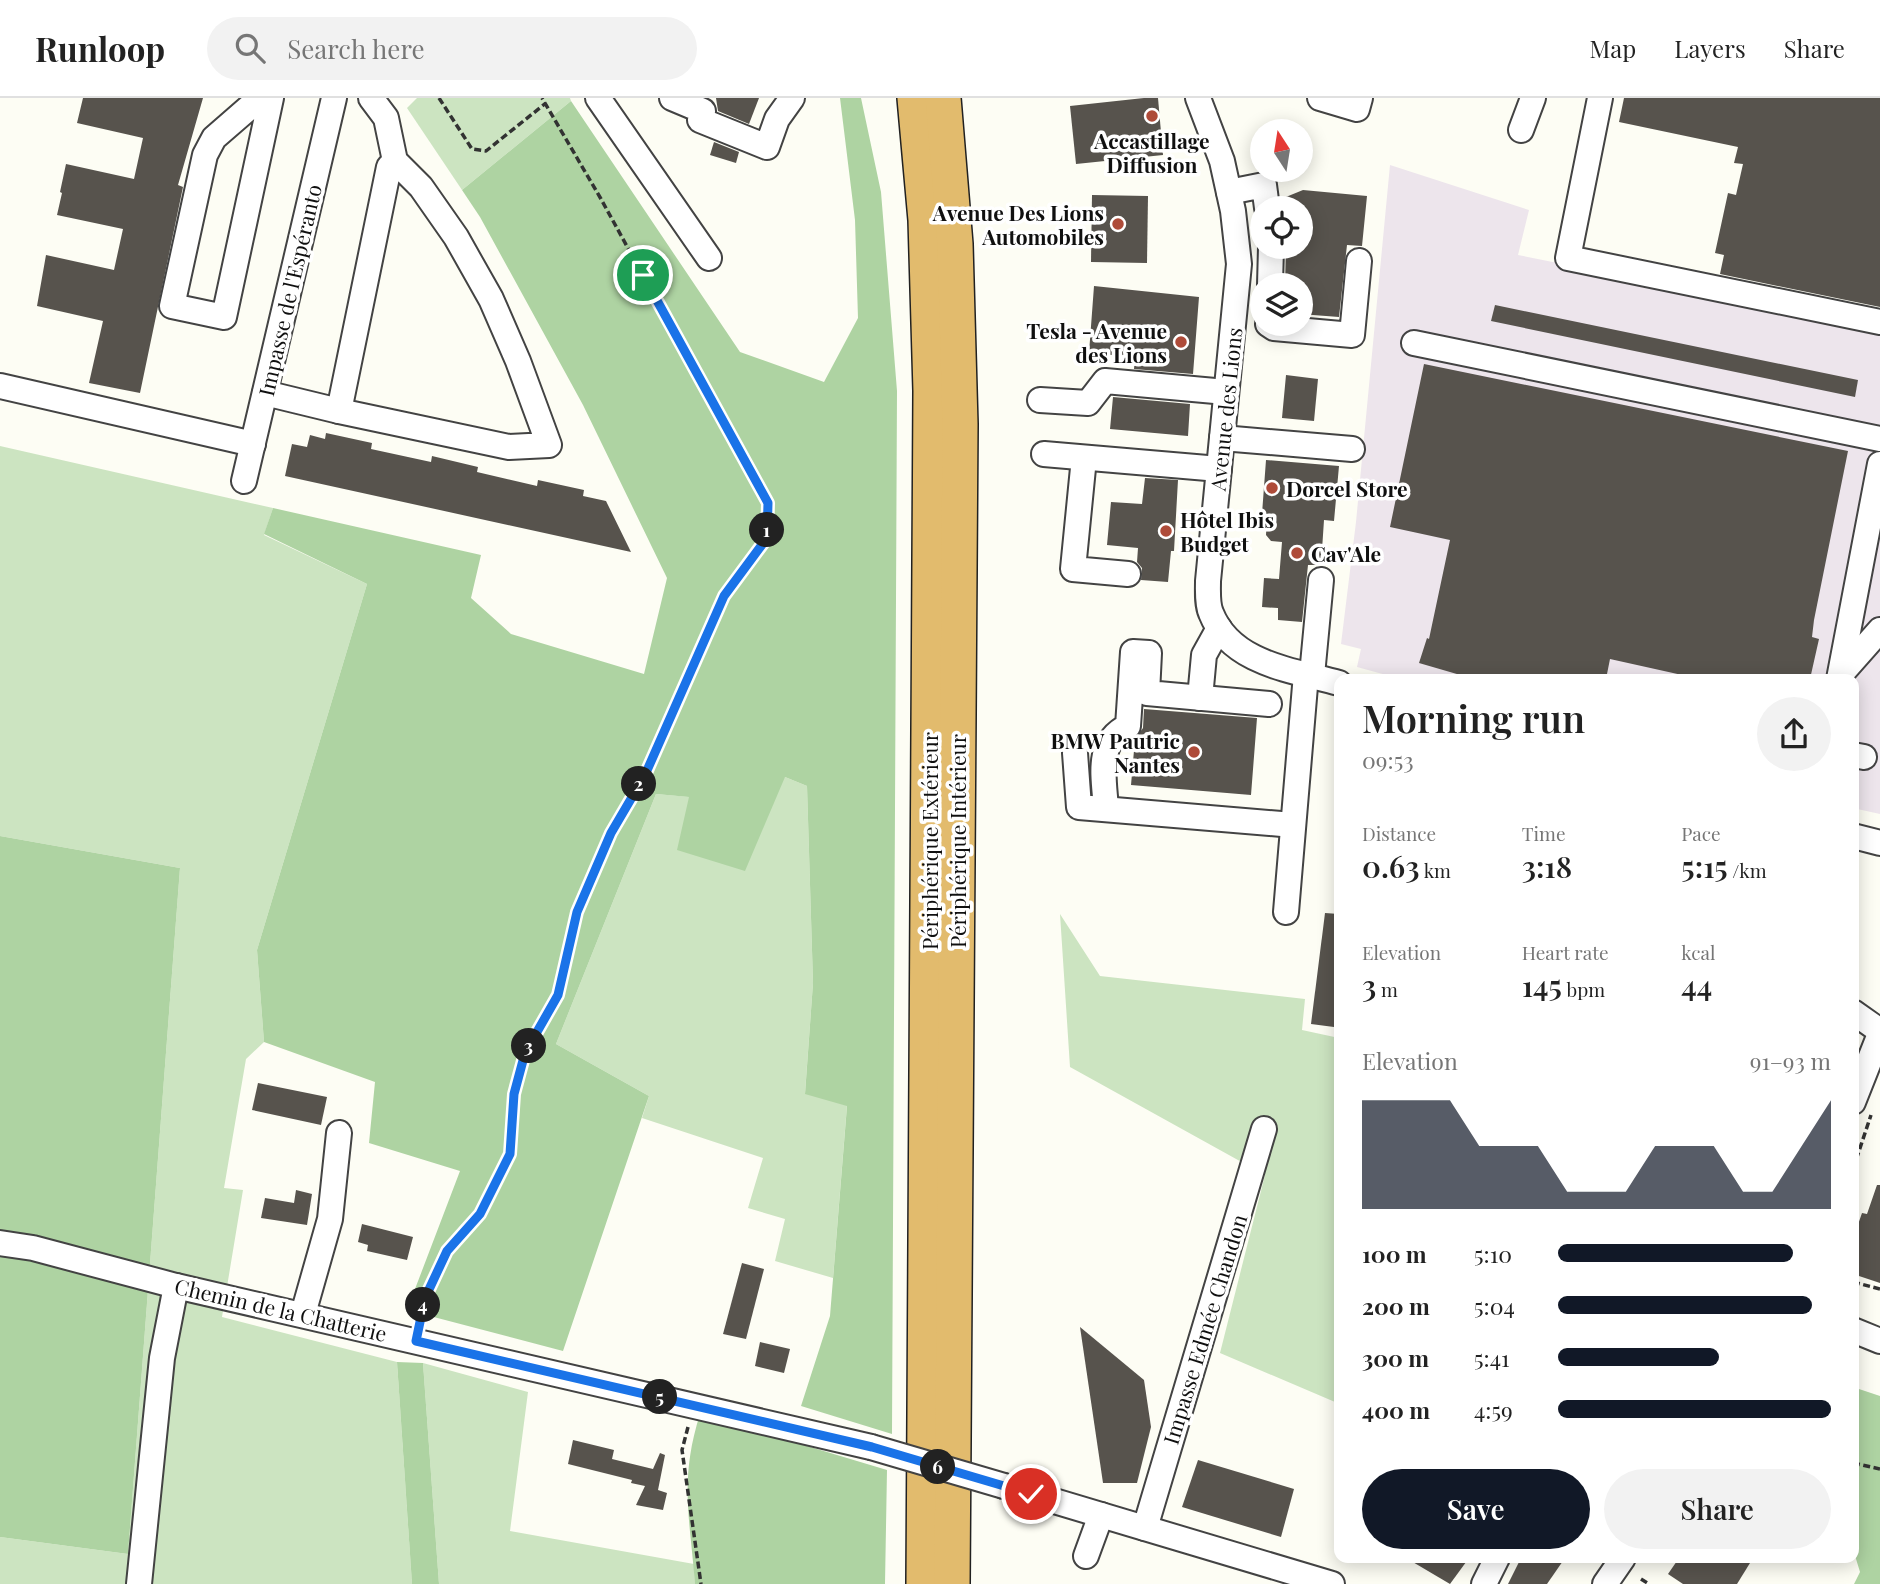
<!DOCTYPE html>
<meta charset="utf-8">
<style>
:root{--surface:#fff;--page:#f2f2f2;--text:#222;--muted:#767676;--line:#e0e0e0;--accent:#111827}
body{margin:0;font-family:"Playfair Display",serif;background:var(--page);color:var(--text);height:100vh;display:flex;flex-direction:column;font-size:26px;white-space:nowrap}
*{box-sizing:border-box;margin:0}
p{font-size:23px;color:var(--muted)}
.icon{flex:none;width:38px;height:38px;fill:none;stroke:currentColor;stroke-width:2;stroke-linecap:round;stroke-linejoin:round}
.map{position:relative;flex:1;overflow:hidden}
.panel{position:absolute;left:1334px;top:576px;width:525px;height:889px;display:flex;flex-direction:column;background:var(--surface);border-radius:14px;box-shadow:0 4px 18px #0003}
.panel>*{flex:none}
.needle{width:46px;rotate:348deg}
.tools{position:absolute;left:1250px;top:21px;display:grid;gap:14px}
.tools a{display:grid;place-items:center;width:63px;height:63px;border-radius:50%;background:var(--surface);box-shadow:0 4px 18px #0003;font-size:35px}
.pin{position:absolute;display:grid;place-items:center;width:60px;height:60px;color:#fff;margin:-30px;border:4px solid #fff;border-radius:50%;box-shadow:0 2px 7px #0007}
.km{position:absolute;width:35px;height:35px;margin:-18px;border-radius:50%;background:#222;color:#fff;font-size:19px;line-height:35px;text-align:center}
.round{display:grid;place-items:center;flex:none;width:74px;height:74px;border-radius:37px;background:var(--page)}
.summary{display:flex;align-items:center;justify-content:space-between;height:119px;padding:0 28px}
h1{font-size:38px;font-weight:600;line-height:52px}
.metrics{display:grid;grid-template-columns:repeat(3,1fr);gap:10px;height:119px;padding:7px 28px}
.metrics div{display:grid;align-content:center}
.metrics b{font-size:30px;font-weight:600}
.metrics small{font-size:19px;font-weight:400}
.metrics p{font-size:19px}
.chart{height:196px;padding:14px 28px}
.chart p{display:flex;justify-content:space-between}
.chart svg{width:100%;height:126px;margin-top:7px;fill:var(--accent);opacity:.7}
.action{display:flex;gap:14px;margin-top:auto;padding:14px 28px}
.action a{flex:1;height:80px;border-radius:42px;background:var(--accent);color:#fff;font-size:28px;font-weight:600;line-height:80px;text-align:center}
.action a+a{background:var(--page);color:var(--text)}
ul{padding:0 28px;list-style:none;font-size:23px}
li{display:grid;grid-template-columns:112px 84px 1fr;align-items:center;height:52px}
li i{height:18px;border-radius:9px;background:var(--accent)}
header{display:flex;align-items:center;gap:42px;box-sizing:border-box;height:98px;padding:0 35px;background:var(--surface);border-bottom:2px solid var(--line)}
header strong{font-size:33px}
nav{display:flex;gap:38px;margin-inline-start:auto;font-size:24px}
.search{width:490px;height:63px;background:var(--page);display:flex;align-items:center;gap:18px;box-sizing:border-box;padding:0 24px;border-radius:38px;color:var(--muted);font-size:26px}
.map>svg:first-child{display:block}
</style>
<header>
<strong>Runloop</strong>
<div class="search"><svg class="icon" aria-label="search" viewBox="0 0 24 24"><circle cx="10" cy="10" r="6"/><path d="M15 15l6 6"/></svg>Search here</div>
<nav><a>Map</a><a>Layers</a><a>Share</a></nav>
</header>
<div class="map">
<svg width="1880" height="1486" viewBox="0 0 1880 1486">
<rect width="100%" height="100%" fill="#fdfdf4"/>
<!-- industrial -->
<path fill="#ede5ec" d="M 1390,67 L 1529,112 L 1518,157 L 1880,230 L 1880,716 L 1853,710 L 1853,581 L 1401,581 L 1357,569 L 1361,551 L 1341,546 L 1356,424 Z"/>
<!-- green -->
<g fill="#cce4c1">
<path d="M 417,0 L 570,0 L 571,3 L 462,92 L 407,10 Z"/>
<path d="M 0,348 L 273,410 L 264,437 L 367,486 L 257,852 L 264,944 L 246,961 L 224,1090 L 243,1092 L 222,1219 L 397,1264 L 412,1486 L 0,1486 L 0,1439 L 128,1456 L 180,770 L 0,738 Z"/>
<path d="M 785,679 L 807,688 L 813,885 L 805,995 L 847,1007 L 833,1180 L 775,1163 L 785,1121 L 748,1110 L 763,1060 L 642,1020 L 649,998 L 556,946 L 656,696 L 690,699 Z"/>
<path d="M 1060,816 L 1100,878 L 1305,901 L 1302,932 L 1339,940 L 1339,1287 L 1335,1304 L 1220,1255 L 1265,1077 L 1070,969 Z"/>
<path d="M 423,1265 L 528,1294 L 510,1433 L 694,1466 L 695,1486 L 439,1486 Z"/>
</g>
<!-- forest -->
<g fill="#aed3a2">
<path d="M 840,0 L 861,0 L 881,94 L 897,293 L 892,1336 L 801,1308 L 830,1218 L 847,1008 L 805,996 L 813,885 L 807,688 L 785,679 L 745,773 L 677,752 L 689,699 L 656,696 L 556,946 L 649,998 L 563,1253 L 407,1212 L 460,1073 L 369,1045 L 375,984 L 264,944 L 257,852 L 367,486 L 264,436 L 273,410 L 481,457 L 471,500 L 511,536 L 644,576 L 667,480 L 583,307 L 480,119 L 462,92 L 571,3 L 740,254 L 824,284 L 858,220 L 855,122 Z"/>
<path d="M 0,738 L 180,770 L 128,1456 L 0,1439 Z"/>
<path d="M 397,1264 L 423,1265 L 439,1486 L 412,1486 Z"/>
<path d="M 1853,1289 L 1880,1298 L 1880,1486 L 1854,1486 L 1860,1474 L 1853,1451 L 1853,1383 L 1856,1378 L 1853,1375 Z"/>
<path d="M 700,1316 L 887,1372 L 885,1486 L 695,1486 C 690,1420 679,1382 700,1316 Z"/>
</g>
<!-- building -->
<g fill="#57534d">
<path d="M 83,0 L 203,0 L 178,87 L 183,89 L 140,295 L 89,285 L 103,223 L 37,208 L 46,157 L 114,172 L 123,131 L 57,117 L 62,95 L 60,94 L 66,66 L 134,81 L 143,40 L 77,25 Z"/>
<path d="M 716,0 L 759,0 L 749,26 L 718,13 Z"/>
<path d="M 1144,0 L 1158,0 L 1163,57 L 1076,66 L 1070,8 Z"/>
<path d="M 1624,0 L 1880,0 L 1880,209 L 1720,176 L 1724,157 L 1715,155 L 1728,95 L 1736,97 L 1743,66 L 1734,65 L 1738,49 L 1619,24 Z"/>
<path d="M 714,44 L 739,54 L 736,65 L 710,57 Z"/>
<path d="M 1303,92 L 1367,98 L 1362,148 L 1347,147 L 1339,219 L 1300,216 L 1300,187 L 1285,187 L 1286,149 L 1300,149 L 1300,110 L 1282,110 L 1281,101 Z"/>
<path d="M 1092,97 L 1148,98 L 1147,165 L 1091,164 Z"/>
<path d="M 1094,188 L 1199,199 L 1193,276 L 1134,271 L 1135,259 L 1089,255 Z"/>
<path d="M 1495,207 L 1858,282 L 1855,299 L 1491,223 Z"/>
<path d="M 1424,266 L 1848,353 L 1814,522 L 1812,539 L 1819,541 L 1810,581 L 1700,581 L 1610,561 L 1606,581 L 1474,581 L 1419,565 L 1427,540 L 1429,541 L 1450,442 L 1390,429 Z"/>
<path d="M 1286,277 L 1318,281 L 1314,323 L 1282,320 Z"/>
<path d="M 1113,299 L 1190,306 L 1188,338 L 1110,331 Z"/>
<path d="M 326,335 L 372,345 L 371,351 L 431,364 L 432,358 L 478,369 L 477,374 L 537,388 L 538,382 L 584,392 L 583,398 L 606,403 L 631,454 L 285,378 L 292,346 L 307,349 L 310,337 L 325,341 Z"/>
<path d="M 1266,362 L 1339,368 L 1334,423 L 1324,422 L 1321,467 L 1308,467 L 1302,524 L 1278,522 L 1278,510 L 1262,509 L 1264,480 L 1279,481 L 1282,444 L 1271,443 L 1266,437 L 1267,417 L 1262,416 Z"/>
<path d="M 1145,380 L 1178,382 L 1174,453 L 1171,453 L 1168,484 L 1141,482 L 1142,470 L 1137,464 L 1138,450 L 1107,447 L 1111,404 L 1142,406 Z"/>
<path d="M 1144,611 L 1257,620 L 1251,697 L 1131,687 L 1135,641 L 1143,630 Z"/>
<path d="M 1325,815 L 1339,816 L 1339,909 L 1334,929 L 1311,926 Z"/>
<path d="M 258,985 L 327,999 L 321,1027 L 252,1012 Z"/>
<path d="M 1877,1087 L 1880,1087 L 1880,1185 L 1853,1176 L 1853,1141 L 1862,1115 L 1867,1116 Z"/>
<path d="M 296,1092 L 312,1096 L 307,1127 L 261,1120 L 265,1100 L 294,1105 Z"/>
<path d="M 362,1126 L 413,1139 L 407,1162 L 367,1153 L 368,1147 L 358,1144 Z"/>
<path d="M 742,1165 L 764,1171 L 746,1241 L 723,1236 Z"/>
<path d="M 1080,1229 L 1144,1282 L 1151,1329 L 1137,1385 L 1103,1385 Z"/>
<path d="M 760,1244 L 790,1251 L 784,1275 L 755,1268 Z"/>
<path d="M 573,1342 L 614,1352 L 612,1361 L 653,1371 L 660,1355 L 665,1357 L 658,1392 L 667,1395 L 663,1412 L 636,1407 L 645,1388 L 631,1385 L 632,1382 L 568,1366 Z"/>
<path d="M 1198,1362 L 1294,1391 L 1281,1439 L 1182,1409 Z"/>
<path d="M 1406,1460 L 1469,1460 L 1450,1486 Z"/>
<path d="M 1521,1460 L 1565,1460 L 1547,1486 L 1508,1486 Z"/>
<path d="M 1679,1460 L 1741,1460 L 1750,1465 L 1737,1486 L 1683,1486 L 1668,1476 Z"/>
</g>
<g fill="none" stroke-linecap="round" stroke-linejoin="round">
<defs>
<g id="minor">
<path d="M 260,0 L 214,40 L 205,57 L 172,208 L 224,219 L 271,0"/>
<path d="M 371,0 L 386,20 L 395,63 L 421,89 L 456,139 L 491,201 L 518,263 L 549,347 L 509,349 L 339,313 L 389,69 L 395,63"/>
<path d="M 598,0 L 709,160"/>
<path d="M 672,0 L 703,13 L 700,22 L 767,49 L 777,21 L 792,0"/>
<path d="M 1198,0 L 1222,63 L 1233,113 L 1239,166 L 1208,483 C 1208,493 1207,506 1211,515 C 1231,566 1292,572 1339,585"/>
<path d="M 1320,0 L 1357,11 L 1360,0"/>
<path d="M 1600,0 L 1568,160 L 1880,224"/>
<path d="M 1521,32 L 1533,0"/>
<path d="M 1229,94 L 1264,87 L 1267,110"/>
<path d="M 1270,187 L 1271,149"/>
<path d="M 1268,226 L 1274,230 L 1352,237 L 1359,163"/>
<path d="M 1414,245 L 1880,341"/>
<path d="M 0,288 L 253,346"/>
<path d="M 265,295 L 339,313"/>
<path d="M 1040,302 L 1088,305 L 1105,283 L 1226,294"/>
<path d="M 1222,340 L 1352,351"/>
<path d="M 1044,356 L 1219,371"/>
<path d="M 1084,360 L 1073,471 L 1128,476"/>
<path d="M 244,383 L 334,0"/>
<path d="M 1841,576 L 1880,532"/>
<path d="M 1312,577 L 1321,482"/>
<path d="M 1839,581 L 1880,366"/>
<path d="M 1200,600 L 1204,557 L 1219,530"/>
<path d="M 1075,655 L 1079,709 L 1293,727"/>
<path d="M 1853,657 L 1864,659"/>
<path d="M 1106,711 C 1104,679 1095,644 1128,628 L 1133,554 L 1149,555 L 1147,595 L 1269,606"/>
<path d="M 1853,738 L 1880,745"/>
<path d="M 1286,814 L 1306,576"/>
<path d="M 1853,914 L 1880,933"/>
<path d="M 1853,1004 L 1880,936"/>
<path d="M 0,1145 L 33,1150 L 176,1188 L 871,1349"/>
<path d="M 303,1216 L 330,1121 L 339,1035"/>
<path d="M 1853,1232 L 1880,1243"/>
<path d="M 1004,1388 L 1332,1486"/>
<path d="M 1145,1430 L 1264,1031"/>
<path d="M 1086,1458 L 1101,1417"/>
<path d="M 139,1486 L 162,1260 L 176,1188"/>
<path d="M 1484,1486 L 1497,1460"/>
<path d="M 1605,1486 L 1623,1460"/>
</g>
<g id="highway">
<path d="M 915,0 L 926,122 L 931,293 L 924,1486"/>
<path d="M 943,0 L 955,146 L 960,326 L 952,1486"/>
</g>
</defs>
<!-- minor casing -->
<use href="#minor" stroke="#434343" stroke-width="28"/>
<!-- highway casing -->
<use href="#highway" stroke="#212121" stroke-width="38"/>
<!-- path -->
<g stroke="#323232" stroke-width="3.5" stroke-dasharray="7 3.5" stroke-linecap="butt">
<path d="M 439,0 L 472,51 L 486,53 L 546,5"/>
<path d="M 1853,821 L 1857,822"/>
<path d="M 1853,1071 L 1871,1017"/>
<path d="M 1853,1184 L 1880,1191"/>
<path d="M 420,1223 L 425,1200 L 447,1153 L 480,1116 L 510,1056 L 515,996 L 525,955 L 559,897 L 577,814 L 611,735 L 644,677 L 724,498 L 767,440 L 768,405 L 601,101 L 542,0"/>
<path d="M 688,1329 L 682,1352 L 701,1486"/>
<path d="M 1853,1365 L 1880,1371"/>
<path d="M 1641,1481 L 1649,1486"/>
</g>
<!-- minor -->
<use href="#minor" stroke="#fff" stroke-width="24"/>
<!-- highway -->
<use href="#highway" stroke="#e2bb6d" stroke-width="35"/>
<defs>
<path id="minor-bridge" d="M 871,1349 L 1004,1388"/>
</defs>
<!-- minor-bridge casing -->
<use href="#minor-bridge" stroke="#434343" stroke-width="28" stroke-linecap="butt"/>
<!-- minor-bridge -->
<use href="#minor-bridge" stroke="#fff" stroke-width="24"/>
</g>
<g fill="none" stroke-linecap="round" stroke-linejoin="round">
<defs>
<path id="route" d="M 643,177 L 768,405 L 767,440 L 724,498 L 645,677 L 611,735 L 577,814 L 558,897 L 525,955 L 514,996 L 510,1056 L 480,1116 L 447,1153 L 425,1200 L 416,1243 L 872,1349 L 1031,1396"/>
</defs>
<!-- route casing -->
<use href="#route" stroke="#fff" stroke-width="14"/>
<!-- route -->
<use href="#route" stroke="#1a73e8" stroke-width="9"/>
</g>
<!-- markers -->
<g fill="#ae4b39" stroke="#fff" stroke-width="2.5">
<circle cx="1152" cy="18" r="7"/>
<circle cx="1118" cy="126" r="7"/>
<circle cx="1181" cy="244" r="7"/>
<circle cx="1272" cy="390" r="7"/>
<circle cx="1166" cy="433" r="7"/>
<circle cx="1297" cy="455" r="7"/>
<circle cx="1194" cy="654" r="7"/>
</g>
<g text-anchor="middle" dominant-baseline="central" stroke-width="7" stroke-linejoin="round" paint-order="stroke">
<!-- poi labels -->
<g font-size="21" font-weight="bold" fill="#101010" stroke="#fff" text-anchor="end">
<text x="1152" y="42" text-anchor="middle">Accastillage<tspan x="1152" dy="24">Diffusion</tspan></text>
<text x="1104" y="114">Avenue Des Lions<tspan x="1104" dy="24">Automobiles</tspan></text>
<text x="1167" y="232">Tesla - Avenue<tspan x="1167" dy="24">des Lions</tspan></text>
<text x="1286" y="390" text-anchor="start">Dorcel Store</text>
<text x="1180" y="421" text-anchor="start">Hôtel Ibis<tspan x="1180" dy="24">Budget</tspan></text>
<text x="1311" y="455" text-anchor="start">Cav'Ale</text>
<text x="1180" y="642">BMW Pautric<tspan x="1180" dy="24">Nantes</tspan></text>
</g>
<!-- street labels -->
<g font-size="21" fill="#101010" stroke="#fff">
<text transform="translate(289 192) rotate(-77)">Impasse de l'Espéranto</text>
<text transform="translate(1225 311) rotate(-84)">Avenue des Lions</text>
<text transform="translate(929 743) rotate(-90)">Périphérique Extérieur</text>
<text transform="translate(957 743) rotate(-90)">Périphérique Intérieur</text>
<text transform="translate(281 1211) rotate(13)">Chemin de la Chatterie</text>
<text transform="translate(1204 1231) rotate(-73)">Impasse Edmée Chandon</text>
</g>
</g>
</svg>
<div class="tools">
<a><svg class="needle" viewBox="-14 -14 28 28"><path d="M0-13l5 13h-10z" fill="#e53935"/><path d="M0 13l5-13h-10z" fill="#767676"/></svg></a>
<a><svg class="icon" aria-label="locate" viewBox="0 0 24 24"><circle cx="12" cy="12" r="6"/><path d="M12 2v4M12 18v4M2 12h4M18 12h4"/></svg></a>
<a><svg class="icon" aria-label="layers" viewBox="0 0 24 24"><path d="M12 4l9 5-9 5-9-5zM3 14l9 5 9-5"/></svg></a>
</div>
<div class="pin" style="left:643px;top:177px;background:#1e9e55"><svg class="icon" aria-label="arrive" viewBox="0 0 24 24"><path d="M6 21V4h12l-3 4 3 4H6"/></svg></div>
<div class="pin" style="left:1031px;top:1396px;background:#d93025"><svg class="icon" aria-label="check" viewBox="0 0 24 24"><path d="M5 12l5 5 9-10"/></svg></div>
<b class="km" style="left:767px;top:432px">1</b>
<b class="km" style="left:639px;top:686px">2</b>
<b class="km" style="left:529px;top:948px">3</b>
<b class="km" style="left:423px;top:1207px">4</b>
<b class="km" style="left:660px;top:1299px">5</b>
<b class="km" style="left:938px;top:1369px">6</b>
<section class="panel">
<div class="summary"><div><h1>Morning run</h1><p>09:53</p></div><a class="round"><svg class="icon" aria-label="share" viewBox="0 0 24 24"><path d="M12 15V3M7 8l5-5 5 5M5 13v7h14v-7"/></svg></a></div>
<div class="metrics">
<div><p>Distance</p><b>0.63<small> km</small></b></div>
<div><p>Time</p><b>3:18</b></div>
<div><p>Pace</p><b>5:15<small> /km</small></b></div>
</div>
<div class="metrics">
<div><p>Elevation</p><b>3<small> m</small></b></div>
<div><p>Heart rate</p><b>145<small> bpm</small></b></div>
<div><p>kcal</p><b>44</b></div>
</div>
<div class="chart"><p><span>Elevation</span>91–93 m</p>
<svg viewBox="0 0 160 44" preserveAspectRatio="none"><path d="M0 44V6L10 6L20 6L30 6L40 22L50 22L60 22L70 38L80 38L90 38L100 22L110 22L120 22L130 38L140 38L150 22L160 6V44z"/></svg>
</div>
<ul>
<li><b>100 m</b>5:10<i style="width:86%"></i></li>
<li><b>200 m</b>5:04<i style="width:93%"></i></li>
<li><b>300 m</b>5:41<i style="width:59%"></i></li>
<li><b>400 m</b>4:59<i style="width:100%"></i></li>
</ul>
<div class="action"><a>Save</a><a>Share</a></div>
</section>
</div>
